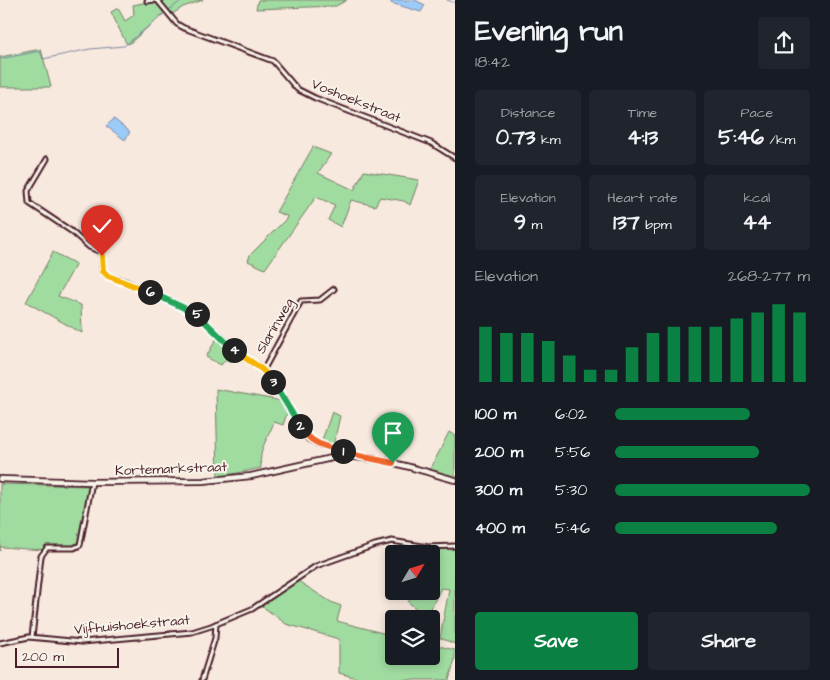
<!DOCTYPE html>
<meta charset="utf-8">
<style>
:root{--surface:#171b24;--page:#20242c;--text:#f1f3f6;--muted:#9ea1a6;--accent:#0b8043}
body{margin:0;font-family:"Architects Daughter",sans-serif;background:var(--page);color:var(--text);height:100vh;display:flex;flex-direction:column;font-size:19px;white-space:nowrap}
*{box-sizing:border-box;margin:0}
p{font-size:16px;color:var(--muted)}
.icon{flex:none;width:28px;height:28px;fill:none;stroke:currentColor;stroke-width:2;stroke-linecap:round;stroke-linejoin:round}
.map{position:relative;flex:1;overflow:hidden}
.drawer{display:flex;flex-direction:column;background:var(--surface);width:375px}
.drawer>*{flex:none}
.needle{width:32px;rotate:52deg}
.tools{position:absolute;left:385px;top:545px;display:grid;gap:10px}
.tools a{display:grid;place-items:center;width:55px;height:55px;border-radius:5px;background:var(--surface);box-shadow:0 2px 8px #0003;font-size:25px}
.scale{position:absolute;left:15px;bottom:12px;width:104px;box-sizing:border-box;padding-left:5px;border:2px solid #4a1f2b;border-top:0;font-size:14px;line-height:18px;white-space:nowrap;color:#4a1f2b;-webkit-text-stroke:4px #f7f3e8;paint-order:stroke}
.pin{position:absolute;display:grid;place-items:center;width:42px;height:42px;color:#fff;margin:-51px -21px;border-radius:50% 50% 50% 0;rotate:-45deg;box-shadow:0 0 5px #0007}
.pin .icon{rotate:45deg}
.km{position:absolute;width:25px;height:25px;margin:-12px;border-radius:50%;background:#222;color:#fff;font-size:14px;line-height:25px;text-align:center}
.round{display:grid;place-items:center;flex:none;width:52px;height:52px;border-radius:5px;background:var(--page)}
.head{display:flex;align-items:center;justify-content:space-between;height:85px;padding:0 20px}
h1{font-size:28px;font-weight:700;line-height:38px}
.metrics{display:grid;grid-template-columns:repeat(3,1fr);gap:8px;height:85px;padding:5px 20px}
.metrics div{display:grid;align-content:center;border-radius:5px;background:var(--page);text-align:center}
.metrics b{font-size:21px;font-weight:700}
.metrics small{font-size:14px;font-weight:400}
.metrics p{font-size:14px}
.chart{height:140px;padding:10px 20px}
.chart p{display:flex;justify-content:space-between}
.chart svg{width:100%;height:90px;margin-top:5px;stroke:var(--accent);stroke-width:6}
.primary-button{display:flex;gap:10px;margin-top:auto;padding:10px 20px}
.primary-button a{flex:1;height:58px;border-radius:5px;background:var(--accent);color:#fff;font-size:20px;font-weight:700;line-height:58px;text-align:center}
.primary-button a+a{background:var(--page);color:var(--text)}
ul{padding:0 20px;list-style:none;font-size:16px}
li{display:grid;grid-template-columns:80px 60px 1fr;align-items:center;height:38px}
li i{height:12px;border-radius:6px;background:var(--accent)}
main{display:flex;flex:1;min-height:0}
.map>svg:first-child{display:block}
</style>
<main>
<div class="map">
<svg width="455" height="680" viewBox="0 0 455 680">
<rect width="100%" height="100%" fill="#f8e9de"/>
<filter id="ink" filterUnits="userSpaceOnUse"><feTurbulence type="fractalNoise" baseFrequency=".02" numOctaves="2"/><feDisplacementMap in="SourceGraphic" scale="10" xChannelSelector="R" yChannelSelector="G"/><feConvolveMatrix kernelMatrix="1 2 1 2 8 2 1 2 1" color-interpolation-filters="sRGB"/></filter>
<g filter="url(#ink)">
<!-- green -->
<g fill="#a0dba0" stroke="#757d66">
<path d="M 161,0 L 203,0 L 183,7 L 171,15 Z"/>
<path d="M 258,0 L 347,0 L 336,6 L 256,9 Z"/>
<path d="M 152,1 L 161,6 L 165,12 L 129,44 L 126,43 L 111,12 L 118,8 L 125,21 L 134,15 L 133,5 Z"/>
<path d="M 41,49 L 51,87 L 0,87 L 0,57 Z"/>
<path d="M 313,147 L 331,154 L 318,173 L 354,190 L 364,171 L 419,180 L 410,205 L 404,201 L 380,197 L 375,206 L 351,200 L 341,227 L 328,220 L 335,205 L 316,197 L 265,269 L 248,261 L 250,255 L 286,219 L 287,216 L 276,212 Z"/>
<path d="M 53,252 L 76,264 L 58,296 L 81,305 L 82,333 L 26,302 Z"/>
<path d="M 218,336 L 235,354 L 230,363 L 225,360 L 221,365 L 206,357 Z"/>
<path d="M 216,389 L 282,401 L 288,410 L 283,425 L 274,422 C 268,439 258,449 261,468 L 218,477 Z"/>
<path d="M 332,412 L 340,416 L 333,447 L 321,443 Z"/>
<path d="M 449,432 L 455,436 L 455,477 L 430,470 Z"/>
<path d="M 0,484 L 89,486 L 79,543 C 62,554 21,548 0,547 L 0,551 Z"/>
<path d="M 435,548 L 455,549 L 455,644 L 440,638 L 449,589 L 441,588 L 432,606 L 429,619 L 408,602 L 415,591 L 431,591 L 431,554 L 429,554 L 430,550 Z"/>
<path d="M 298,581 L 331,602 L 341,606 L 337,621 L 394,636 L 394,656 L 431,656 L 431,644 L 455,650 L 455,659 L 449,680 L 363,680 L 339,673 L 339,639 L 286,624 L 262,606 Z"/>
</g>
<!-- water -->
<g fill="#9bcbf7" stroke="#7b86a5">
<path d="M 391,0 L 415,0 L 425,5 L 421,12 L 391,3 Z"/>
<path d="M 114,119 L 130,132 L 125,140 L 106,126 Z"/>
</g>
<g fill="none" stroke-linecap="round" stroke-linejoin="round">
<!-- stream -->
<g stroke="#7b86a5" stroke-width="1">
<path d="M 447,0 L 455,3"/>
<path d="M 169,10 L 182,0"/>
<path d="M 0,59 L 40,51 L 43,59 L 90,49 L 124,46 L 163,15"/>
</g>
<defs>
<g id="minor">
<path d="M 154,0 L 158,1 L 177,24 L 184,28 L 273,61 L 297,89 L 315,98 L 431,143 L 455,158"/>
<path d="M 147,1 L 153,0"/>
<path d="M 47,159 L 28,191 L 29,203 L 71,231 L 89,247 L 101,252 L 102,269 L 106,275 L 125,281 L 196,313 L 244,358 L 264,369 L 308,439 L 318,444 L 358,456"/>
<path d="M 264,369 L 301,301 L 320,300 L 334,289"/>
<path d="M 32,637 L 41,556 L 47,548 L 74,548 L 80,545 L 92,482"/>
<path d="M 0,643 L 29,637 L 82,642 L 192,632 L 211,626 L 252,609 L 316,566 L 375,545 L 392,541 L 428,547 L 455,546"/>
<path d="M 202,680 L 215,638 L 216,624"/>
</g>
<path id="tertiary" d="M 0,479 L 92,482 L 203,481 L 251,476 L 336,457 C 377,455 416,469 455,480"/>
</defs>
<!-- minor casing -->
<use href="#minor" stroke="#4a1f2b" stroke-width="7"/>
<!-- tertiary casing -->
<use href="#tertiary" stroke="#4a1f2b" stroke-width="8"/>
<!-- minor -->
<use href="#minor" stroke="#f7f3e8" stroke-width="3"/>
<!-- tertiary -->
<use href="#tertiary" stroke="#f7f3e8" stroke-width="4.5"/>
</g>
</g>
<g fill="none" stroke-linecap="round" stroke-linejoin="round" filter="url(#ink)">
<defs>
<path id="split-1" d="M 343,451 L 359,456 L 393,463"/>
<path id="split-2" d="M 300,426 C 310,444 324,446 343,451"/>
<path id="split-3" d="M 273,382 L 300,426"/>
<path id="split-4" d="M 234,350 C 248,361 264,367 273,382"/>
<path id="split-5" d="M 197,314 L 234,350"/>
<path id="split-6" d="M 150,292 L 197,314"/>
<path id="split-7" d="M 103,271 L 108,276 L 150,292"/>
<path id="split-8" d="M 102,256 L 103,271"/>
</defs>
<!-- split-1 casing -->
<use href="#split-1" stroke="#fff" stroke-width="10"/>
<!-- split-2 casing -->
<use href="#split-2" stroke="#fff" stroke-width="10"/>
<!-- split-3 casing -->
<use href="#split-3" stroke="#fff" stroke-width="10"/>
<!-- split-4 casing -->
<use href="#split-4" stroke="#fff" stroke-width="10"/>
<!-- split-5 casing -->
<use href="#split-5" stroke="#fff" stroke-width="10"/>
<!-- split-6 casing -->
<use href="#split-6" stroke="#fff" stroke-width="10"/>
<!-- split-7 casing -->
<use href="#split-7" stroke="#fff" stroke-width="10"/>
<!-- split-8 casing -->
<use href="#split-8" stroke="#fff" stroke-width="10"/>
<!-- split-1 -->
<use href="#split-1" stroke="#f0652b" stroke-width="6"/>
<!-- split-2 -->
<use href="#split-2" stroke="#f0652b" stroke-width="6"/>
<!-- split-3 -->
<use href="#split-3" stroke="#22a559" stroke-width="6"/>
<!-- split-4 -->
<use href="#split-4" stroke="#f5b400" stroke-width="6"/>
<!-- split-5 -->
<use href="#split-5" stroke="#22a559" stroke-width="6"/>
<!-- split-6 -->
<use href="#split-6" stroke="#22a559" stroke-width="6"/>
<!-- split-7 -->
<use href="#split-7" stroke="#f5b400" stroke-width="6"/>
<!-- split-8 -->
<use href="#split-8" stroke="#f5b400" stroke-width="6"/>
</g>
<g text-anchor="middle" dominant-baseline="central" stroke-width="4" stroke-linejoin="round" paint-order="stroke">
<!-- street labels -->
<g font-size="14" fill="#4a1f2b" stroke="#f7f3e8">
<text transform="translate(356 101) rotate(22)">Voshoekstraat</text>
<text transform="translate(275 326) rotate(-60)">Slarinweg</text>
<text transform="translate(171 469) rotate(-2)">Kortemarkstraat</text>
<text transform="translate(132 625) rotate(-5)">Vijfhuishoekstraat</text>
</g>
</g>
</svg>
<div class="tools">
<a><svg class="needle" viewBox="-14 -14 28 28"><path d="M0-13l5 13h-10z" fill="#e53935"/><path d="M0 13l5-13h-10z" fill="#9ea1a6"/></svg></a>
<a><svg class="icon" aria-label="layers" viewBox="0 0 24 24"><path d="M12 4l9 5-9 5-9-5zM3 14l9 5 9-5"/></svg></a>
</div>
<div class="scale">200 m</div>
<div class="pin" style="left:393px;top:463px;background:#1e9e55"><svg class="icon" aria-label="arrive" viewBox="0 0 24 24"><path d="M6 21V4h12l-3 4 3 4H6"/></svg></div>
<div class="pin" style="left:102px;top:256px;background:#d93025"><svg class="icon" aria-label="check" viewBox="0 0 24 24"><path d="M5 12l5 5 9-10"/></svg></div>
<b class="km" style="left:343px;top:451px">1</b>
<b class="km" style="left:300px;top:426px">2</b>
<b class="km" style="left:273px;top:382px">3</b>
<b class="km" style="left:234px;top:350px">4</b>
<b class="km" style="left:197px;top:314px">5</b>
<b class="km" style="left:150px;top:292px">6</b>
</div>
<section class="drawer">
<div class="head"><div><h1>Evening run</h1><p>18:42</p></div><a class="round"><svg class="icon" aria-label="share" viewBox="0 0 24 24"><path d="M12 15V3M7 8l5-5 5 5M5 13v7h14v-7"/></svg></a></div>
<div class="metrics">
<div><p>Distance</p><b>0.73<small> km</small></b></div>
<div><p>Time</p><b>4:13</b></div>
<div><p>Pace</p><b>5:46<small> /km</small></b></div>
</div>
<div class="metrics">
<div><p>Elevation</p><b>9<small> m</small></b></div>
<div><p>Heart rate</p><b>137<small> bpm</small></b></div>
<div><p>kcal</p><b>44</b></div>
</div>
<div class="chart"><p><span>Elevation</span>268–277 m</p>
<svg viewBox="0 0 160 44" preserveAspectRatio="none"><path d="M5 44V17M15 44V20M25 44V20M35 44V24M45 44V31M55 44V38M65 44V38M75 44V27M85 44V20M95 44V17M105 44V17M115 44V17M125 44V13M135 44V10M145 44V6M155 44V10"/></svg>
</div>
<ul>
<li><b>100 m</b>6:02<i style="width:69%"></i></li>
<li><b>200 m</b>5:56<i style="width:74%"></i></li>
<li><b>300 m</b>5:30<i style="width:100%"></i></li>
<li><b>400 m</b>5:46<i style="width:83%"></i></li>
</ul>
<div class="primary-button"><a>Save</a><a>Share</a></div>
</section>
</main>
